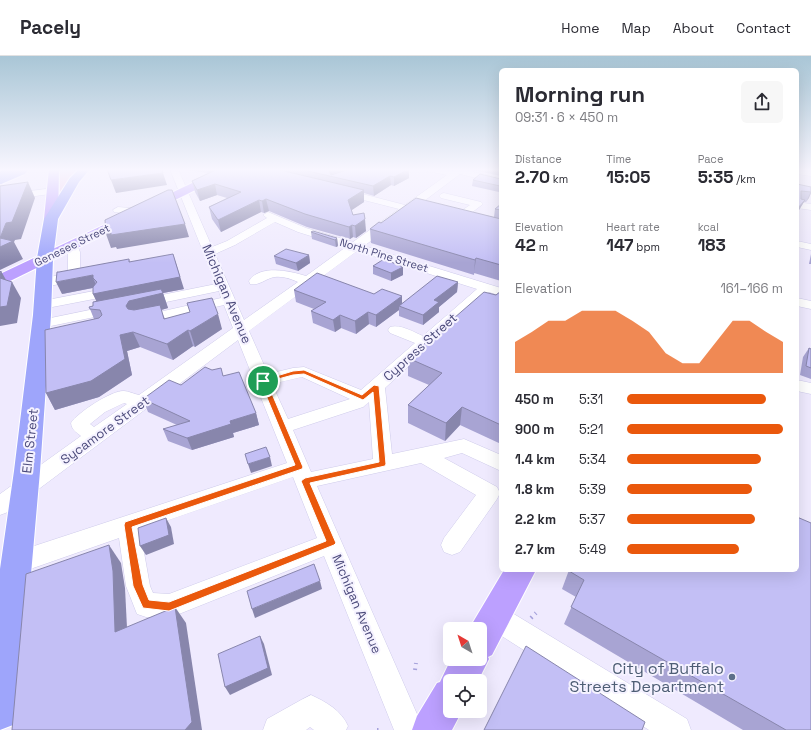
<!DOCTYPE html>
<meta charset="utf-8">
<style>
:root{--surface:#fff;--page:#f7f7f7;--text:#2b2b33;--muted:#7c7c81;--line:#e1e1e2;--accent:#ea580c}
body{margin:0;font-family:"Space Grotesk",sans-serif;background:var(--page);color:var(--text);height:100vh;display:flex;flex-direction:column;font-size:15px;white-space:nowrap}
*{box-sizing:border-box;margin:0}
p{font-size:13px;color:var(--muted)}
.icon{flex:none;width:22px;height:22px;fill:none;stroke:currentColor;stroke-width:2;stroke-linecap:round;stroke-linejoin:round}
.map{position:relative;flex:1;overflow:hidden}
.side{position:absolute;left:499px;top:12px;width:300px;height:504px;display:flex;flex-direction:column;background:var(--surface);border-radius:6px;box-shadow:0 4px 16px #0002}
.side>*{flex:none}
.needle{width:26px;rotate:321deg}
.tools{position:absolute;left:443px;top:566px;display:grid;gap:8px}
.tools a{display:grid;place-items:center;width:44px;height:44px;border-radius:6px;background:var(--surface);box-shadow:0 4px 16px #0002;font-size:20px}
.pin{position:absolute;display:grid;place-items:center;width:34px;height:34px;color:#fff;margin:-17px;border:2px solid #fff;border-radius:50%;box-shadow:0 1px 4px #0007}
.round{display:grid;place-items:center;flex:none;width:42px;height:42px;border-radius:6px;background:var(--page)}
.headline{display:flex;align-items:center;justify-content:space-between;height:68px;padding:0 16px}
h1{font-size:22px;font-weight:700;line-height:30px}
.metrics{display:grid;grid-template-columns:repeat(3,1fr);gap:6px;height:68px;padding:4px 16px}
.metrics div{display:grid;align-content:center}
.metrics b{font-size:17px;font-weight:700}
.metrics small{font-size:11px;font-weight:400}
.metrics p{font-size:11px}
.chart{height:112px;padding:8px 16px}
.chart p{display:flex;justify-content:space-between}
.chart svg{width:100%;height:72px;margin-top:4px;fill:var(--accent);opacity:.7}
ul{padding:0 16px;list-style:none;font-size:13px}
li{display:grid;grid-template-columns:64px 48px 1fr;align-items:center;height:30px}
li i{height:10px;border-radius:5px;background:var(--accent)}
header{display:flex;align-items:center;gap:24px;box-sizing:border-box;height:56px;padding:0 20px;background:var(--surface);border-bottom:1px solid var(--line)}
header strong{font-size:19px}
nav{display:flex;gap:22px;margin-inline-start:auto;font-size:14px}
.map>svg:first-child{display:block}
</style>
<header>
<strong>Pacely</strong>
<nav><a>Home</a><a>Map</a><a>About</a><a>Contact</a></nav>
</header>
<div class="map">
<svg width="811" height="674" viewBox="0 0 811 674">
<rect width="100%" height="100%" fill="#efeafe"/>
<!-- green -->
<path fill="#edc6e3" d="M 60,113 L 82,113 L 70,122 L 60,138 Z"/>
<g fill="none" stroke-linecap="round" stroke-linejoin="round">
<defs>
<g id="minor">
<path d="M 170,113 L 178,113 L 212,191 L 227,185 L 267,162 L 263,159 L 268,156 L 306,172 L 353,186 L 399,153 L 340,138 L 338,136 L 340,134 L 343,133 L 405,149 L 447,119 L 427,115 L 426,113 L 440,113 L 452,115 L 456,113 L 465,113 L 464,114 L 501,122 L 501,128 L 460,118 L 364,190 L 501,232 L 501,240 L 489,236 L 385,332 L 392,398 L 464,383 L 501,399 L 501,415 L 462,397 L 444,402 L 497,431 L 500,437 L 497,443 L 460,496 L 452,499 L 444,496 L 441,489 L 444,482 L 476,439 L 421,407 L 317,430 L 424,674 L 394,674 L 324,500 L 169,562 L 146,561 L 137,558 L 126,530 L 119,482 L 16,518 L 8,515 L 4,507 L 8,499 L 16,496 L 287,407 L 238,284 L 8,456 L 0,459 L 0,438 L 81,380 C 76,376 72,374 71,367 C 77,357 112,334 124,335 C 128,335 134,338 139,339 L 233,272 L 224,249 L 142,268 L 137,267 L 135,264 L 137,261 L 221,242 L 219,235 L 142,251 L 137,250 L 135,247 L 137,244 L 142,243 L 216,228 ZM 275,166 L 298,176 L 346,191 L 306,220 C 290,215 260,208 249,225 L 250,228 C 260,230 266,222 275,221 C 283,220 291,223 298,226 L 244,264 L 215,198 L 235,189 ZM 357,195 L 477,233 L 423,280 C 413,276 401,268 390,271 L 388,274 L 390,277 L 415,287 L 361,334 L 304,311 L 293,312 L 268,318 L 249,275 ZM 302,321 L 350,343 L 288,363 L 272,328 ZM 369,346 L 373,403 L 311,416 L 293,374 L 363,351 ZM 124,347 L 127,348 L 94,371 L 90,368 L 105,356 ZM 293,421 L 317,482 L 169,538 L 153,537 L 150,530 L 140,474 Z"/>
<path d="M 797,113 L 811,114 L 811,120 L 797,118 Z"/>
<path d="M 54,132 L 59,135 L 57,137 L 0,145 L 0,139 Z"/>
<path d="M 444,137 L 481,146 L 483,148 L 462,164 L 454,164 L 453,162 L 454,160 L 470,149 L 441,142 L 439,140 L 441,138 Z"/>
<path d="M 797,146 L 811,148 L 811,154 L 797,152 Z"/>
<path d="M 118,151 L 141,153 L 146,156 L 141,159 L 114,156 L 113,154 Z"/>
<path d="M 797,185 L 811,188 L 811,194 L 797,191 Z"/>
<path d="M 72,186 L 76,187 L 80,196 L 80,216 C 73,226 51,232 39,229 L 38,226 L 39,223 L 60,219 L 68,215 L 68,196 L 66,189 L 68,187 Z"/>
<path d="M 94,235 L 99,236 L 101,239 L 99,242 L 42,253 L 37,252 L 35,249 L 37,246 L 42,245 Z"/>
<path d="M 797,242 L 811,245 L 811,253 L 797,250 Z"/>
<path d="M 114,249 L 119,250 L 121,253 L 119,256 L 41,272 L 36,271 L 34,268 L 36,265 L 41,264 Z"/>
<path d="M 797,324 L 811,327 L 811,338 L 797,335 Z"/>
<path d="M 495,548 L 504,552 L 687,663 L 691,674 L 649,674 L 486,570 L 482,561 L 486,552 Z"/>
<path d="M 311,639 C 326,646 341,654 348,670 L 346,674 L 314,674 L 310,671 L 306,674 L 263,674 L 267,663 L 301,644 Z"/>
</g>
<g id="major">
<path d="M 49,113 L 59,113 L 58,163 L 56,166 L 46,166 L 44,163 Z"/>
<path d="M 222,113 L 235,113 L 234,115 L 6,227 L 0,229 L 0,218 Z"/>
<path d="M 504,514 L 536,514 L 492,599 L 488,601 L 489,603 L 478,625 L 450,625 L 450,655 L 462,655 L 452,674 L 412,674 L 417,660 L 437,627 L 440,626 L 451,603 L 480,603 L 480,573 L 469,573 Z"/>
</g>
<path id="highway" d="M 79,113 L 90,113 L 79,126 L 58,163 L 53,202 L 51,259 L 40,415 L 19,656 L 13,669 L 0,674 L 0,513 L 14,415 L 33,259 L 37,202 L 44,163 L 70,122 Z"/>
</defs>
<!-- minor casing -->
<use href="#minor" stroke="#cfcceb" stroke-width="1"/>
<!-- major casing -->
<use href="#major" stroke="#fff" stroke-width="2"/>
<!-- highway casing -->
<use href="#highway" stroke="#fff" stroke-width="2"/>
<!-- path -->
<g stroke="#a5a1db" stroke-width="4" stroke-dasharray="1.5 4.5" stroke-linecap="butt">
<path d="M 531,562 L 536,557"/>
<path d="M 415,614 L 416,607"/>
<path d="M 377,674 L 381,674"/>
</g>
<!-- minor -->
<use href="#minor" fill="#fff" fill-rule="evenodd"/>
<!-- major -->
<use href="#major" fill="#bca0ff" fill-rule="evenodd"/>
<!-- highway -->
<use href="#highway" fill="#9ea5fb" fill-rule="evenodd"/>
<defs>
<path id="highway-bridge" d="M 0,122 L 21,113"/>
</defs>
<!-- highway-bridge casing -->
<use href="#highway-bridge" stroke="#fff" stroke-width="14" stroke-linecap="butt"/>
<!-- highway-bridge -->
<use href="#highway-bridge" stroke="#9ea5fb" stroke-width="12"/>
</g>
<!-- wall -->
<g fill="#a8a4d3">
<path d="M 187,113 L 409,113 L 409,122 L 394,130 L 391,129 L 374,140 L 364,137 L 364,146 L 351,154 L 353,159 L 366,175 L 356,182 L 353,181 L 350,183 L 307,171 L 269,155 L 264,157 L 261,156 L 221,176 L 212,163 L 209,151 L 227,142 L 217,139 L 200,145 L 195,136 L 192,125 L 208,117 L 187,114 Z"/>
<path d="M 473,113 L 501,113 L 501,120 L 473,114 Z"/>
<path d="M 501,123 L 501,135 L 499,136 L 472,130 L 473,124 Z"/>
<path d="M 797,128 L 811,131 L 811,137 L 806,146 L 804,146 L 799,154 Z"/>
<path d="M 501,148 L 501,225 L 474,217 L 474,219 L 371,187 L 370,173 L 381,167 L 494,161 L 495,153 Z"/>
<path d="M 311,176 L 337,182 L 338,190 L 336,191 L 312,183 Z"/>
<path d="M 811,198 L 811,208 L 809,208 Z"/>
<path d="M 309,199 L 310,207 L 298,215 L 276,208 L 274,200 Z"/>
<path d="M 129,203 L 130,206 L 184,233 L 163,237 L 168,252 L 161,254 L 165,263 L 222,273 L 195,291 L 193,290 L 173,304 L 140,291 L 127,295 L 132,319 L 99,341 L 55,354 L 46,337 L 94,263 L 90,253 L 97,245 L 93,238 L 93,232 L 62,238 Z"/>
<path d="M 373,210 L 403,211 L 403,219 L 391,225 L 373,218 Z"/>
<path d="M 458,226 L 457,236 L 439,251 L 439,256 L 423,269 L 399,260 L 399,254 L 376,271 L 369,268 L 356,278 L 341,272 L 335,276 L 313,267 L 311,255 L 314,253 L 296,246 L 294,234 L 402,240 L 402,247 Z"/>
<path d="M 501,235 L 501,388 L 460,369 L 445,385 L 408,367 L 408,349 L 429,329 L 408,320 L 408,302 L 496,239 Z"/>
<path d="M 809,292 L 811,293 L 811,323 L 800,319 L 803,301 Z"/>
<path d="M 224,320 L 256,357 L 259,369 L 233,377 L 234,381 L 192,394 L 168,385 L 163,373 L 177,369 L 148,356 L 143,343 L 181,329 Z"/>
<path d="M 569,514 L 811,674 L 743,674 L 564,568 L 576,541 L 562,533 Z"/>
</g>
<!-- shaded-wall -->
<g fill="#8886ac">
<path d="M 208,113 L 219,113 L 209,118 Z"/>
<path d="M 332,113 L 353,113 L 343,115 L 334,121 L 329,120 L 329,115 Z"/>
<path d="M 409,113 L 409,122 L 394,130 L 394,121 Z"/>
<path d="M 163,117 L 167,129 L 116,137 L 111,124 Z"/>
<path d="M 390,120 L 391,129 L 374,140 L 373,130 Z"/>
<path d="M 28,126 L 35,142 L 21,183 L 15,184 L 14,186 L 23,203 L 0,214 L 0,182 L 6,167 Z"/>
<path d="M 215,128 L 217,139 L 200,145 L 197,134 Z"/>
<path d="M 501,129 L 501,135 L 499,136 L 500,130 Z"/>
<path d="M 364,134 L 364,146 L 349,156 L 348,144 Z"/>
<path d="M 811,135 L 811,137 L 809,142 L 806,146 Z"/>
<path d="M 266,143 L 269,155 L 264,157 L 262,145 Z"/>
<path d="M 259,144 L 261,156 L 221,176 L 218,164 Z"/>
<path d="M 805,144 L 799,154 L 797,157 L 797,153 Z"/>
<path d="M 365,163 L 366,175 L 356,182 L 355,170 Z"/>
<path d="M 185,168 L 189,181 L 117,193 L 116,191 L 111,192 L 106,178 Z"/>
<path d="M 352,169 L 353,181 L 350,183 L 349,171 Z"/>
<path d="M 337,182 L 338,190 L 336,191 L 335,184 Z"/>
<path d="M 173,198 L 184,233 L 163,237 L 168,252 L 161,254 L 132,265 L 99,251 L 93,238 Z"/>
<path d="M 309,199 L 310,207 L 298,215 L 296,207 Z"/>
<path d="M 476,202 L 474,217 L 474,219 L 475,204 Z"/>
<path d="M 403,211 L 403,219 L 391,225 L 391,217 Z"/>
<path d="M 1,215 L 10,231 L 12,226 L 21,242 L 17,267 L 0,270 L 0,222 Z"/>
<path d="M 93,219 L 93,222 L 97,231 L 62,238 L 56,226 Z"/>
<path d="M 458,226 L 457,236 L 439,251 L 439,256 L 423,269 L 423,259 L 434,244 Z"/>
<path d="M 402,240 L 402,251 L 399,250 L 399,254 L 376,271 L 376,259 Z"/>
<path d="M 368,256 L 369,268 L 356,278 L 355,265 Z"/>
<path d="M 218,258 L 222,273 L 195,291 L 190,275 Z"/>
<path d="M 340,259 L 341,272 L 335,276 L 333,264 Z"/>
<path d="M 188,274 L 193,290 L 173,304 L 167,288 Z"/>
<path d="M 133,276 L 140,291 L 127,295 L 132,319 L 99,341 L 55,354 L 46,337 L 120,279 Z"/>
<path d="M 462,351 L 460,369 L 445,385 L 446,367 Z"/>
<path d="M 256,357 L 259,369 L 233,377 L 234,381 L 192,394 L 187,382 L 230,365 Z"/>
<path d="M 270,401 L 272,410 L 251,417 L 248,408 Z"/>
<path d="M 166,462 L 171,471 L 174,488 L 146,499 L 140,490 Z"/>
<path d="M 109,489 L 121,507 L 125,532 L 128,592 L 115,576 Z"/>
<path d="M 320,525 L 322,533 L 255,562 L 252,553 Z"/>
<path d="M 175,551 L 186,567 L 202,674 L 185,674 Z"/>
<path d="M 260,580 L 264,588 L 272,619 L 230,639 L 225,631 Z"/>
</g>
<!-- building -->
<g fill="#c3bff5" stroke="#8886ac">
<path d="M 107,113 L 161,113 L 163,117 L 111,124 Z"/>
<path d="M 218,113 L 276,113 L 364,134 L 348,144 L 353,159 L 364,157 L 365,163 L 355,170 L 352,169 L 349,171 L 305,158 L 266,143 L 262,145 L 259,144 L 218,164 L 209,151 L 241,136 L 215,128 L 197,134 L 192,125 Z"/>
<path d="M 299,113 L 332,113 L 329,115 L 331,119 L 350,113 L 409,113 L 394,121 L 390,120 L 373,130 Z"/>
<path d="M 492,113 L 501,113 L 501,114 Z"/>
<path d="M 480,118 L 501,123 L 501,129 L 500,130 L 473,124 Z"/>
<path d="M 28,126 L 12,166 L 6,167 L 0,182 L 13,185 L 0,191 L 0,130 Z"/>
<path d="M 797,128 L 811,131 L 811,136 L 801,135 L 801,143 L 805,144 L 797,153 Z"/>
<path d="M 168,134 L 172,134 L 185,168 L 111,179 L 111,177 L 106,178 L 105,164 Z"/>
<path d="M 416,142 L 501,163 L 501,209 L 476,202 L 475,204 L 370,173 L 379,166 L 381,167 Z"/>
<path d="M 501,148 L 501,154 L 495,153 Z"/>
<path d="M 313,175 L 337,182 L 335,184 L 311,176 Z"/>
<path d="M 286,193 L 309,199 L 296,207 L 274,200 Z"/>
<path d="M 173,198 L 180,221 L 93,238 L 93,231 L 97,226 L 93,222 L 93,219 L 56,226 L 57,216 L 59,216 L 129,203 L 129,206 Z"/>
<path d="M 384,203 L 403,211 L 391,217 L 373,210 Z"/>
<path d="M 1,215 L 0,222 L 12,226 L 7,250 L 0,251 L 0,216 Z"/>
<path d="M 317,217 L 374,238 L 382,233 L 402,240 L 376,259 L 368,256 L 355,265 L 340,259 L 333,264 L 311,255 L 326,246 L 294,234 Z"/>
<path d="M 437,220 L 458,226 L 434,244 L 439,246 L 423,259 L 399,250 Z"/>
<path d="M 161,233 L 163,237 L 129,245 L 126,250 L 128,253 L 134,254 L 160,249 L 164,263 L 190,256 L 187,247 L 212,242 L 218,258 L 190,275 L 188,274 L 167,288 L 133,276 L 120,279 L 125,303 L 91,325 L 46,337 L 45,274 L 99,262 L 102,259 L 100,254 L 90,253 L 89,251 L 93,250 L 93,246 Z"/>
<path d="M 501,235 L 501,369 L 462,351 L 446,367 L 408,349 L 442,317 L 408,302 L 484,236 L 496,239 Z"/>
<path d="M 809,292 L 811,293 L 811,312 L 806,310 Z"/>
<path d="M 205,311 L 212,314 L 221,312 L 223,320 L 239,316 L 256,357 L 230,365 L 231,368 L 187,382 L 163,373 L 190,365 L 143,343 L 169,324 L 181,329 Z"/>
<path d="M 266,391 L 270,401 L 248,408 L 245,398 Z"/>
<path d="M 797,461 L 811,467 L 811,674 L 786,674 L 571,551 L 584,524 L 569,515 L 569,514 L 797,514 Z"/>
<path d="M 166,462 L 169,479 L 140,490 L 138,472 Z"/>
<path d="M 109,489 L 113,515 L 115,576 L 175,551 L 192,666 L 185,674 L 12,674 L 26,518 Z"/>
<path d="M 314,508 L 320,525 L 252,553 L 247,535 Z"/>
<path d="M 260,580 L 268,612 L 225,631 L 218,598 Z"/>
<path d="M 526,590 L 645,666 L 642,674 L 484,674 Z"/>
</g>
<!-- sky -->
<linearGradient id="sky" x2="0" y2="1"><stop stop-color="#a9c6d6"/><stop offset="0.55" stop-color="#f8f6ff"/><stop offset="1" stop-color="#f8f6ff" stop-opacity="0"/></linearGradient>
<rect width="811" height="207" fill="url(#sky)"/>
<!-- route -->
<path fill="#ea580c" stroke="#fff" fill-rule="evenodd" d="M 304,314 L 362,339 L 374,329 L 379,330 L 386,408 L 385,410 L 310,427 L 336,487 L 334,489 L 169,555 L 143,552 L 133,530 L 124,469 L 125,466 L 295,409 L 260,325 L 293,315 ZM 304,318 L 363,344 L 373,336 L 379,406 L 305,422 L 301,425 L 326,485 L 169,546 L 149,544 L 143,529 L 132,471 L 302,413 L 303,411 L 267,326 L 293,319 Z"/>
<!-- markers -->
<circle fill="#5c6f8a" stroke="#f5f2ff" stroke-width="1.5" cx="732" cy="621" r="4"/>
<g text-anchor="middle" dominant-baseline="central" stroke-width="4" stroke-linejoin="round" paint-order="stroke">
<!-- far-street labels -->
<g font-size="11" fill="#4b4a7b" stroke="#f5f2ff">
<text transform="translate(72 189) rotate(-26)">Genesee Street</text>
<text transform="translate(384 199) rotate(17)">North Pine Street</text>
</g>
<!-- street labels -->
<g font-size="13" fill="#4b4a7b" stroke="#f5f2ff">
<text transform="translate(227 238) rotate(67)">Michigan Avenue</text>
<text transform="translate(420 291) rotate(-42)">Cypress Street</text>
<text transform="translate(105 374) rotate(-36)">Sycamore Street</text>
<text transform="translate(30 385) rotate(-84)">Elm Street</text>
<text transform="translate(357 548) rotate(67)">Michigan Avenue</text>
</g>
<!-- near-service labels -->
<g font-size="16" fill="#4e5e75" stroke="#f5f2ff" text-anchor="end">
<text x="724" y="612">City of Buffalo<tspan x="724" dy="18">Streets Department</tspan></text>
</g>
</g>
</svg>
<div class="tools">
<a><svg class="needle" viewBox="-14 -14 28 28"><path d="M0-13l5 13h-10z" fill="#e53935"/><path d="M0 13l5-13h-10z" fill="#7c7c81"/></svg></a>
<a><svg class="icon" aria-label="locate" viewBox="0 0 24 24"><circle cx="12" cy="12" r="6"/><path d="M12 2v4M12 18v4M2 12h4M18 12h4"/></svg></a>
</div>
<div class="pin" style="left:263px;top:325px;background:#1e9e55"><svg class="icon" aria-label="arrive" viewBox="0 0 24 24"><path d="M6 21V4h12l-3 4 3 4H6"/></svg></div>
<section class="side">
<div class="headline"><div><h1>Morning run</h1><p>09:31 · 6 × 450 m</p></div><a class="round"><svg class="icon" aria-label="share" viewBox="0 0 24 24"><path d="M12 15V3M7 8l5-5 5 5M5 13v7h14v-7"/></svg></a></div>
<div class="metrics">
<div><p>Distance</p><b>2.70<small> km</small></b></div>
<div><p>Time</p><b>15:05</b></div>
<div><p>Pace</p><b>5:35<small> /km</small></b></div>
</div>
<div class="metrics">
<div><p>Elevation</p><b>42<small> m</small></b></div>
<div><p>Heart rate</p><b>147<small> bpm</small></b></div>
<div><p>kcal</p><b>183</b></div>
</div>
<div class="chart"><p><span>Elevation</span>161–166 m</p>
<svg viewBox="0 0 160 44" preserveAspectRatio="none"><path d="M0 44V25L10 19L20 12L30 12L40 6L50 6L60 6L70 12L80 19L90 32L100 38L110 38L120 25L130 12L140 12L150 19L160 25V44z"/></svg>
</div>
<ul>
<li><b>450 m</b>5:31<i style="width:89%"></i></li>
<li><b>900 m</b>5:21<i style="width:100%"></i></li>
<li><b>1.4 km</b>5:34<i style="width:86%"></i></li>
<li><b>1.8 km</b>5:39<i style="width:80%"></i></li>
<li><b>2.2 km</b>5:37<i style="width:82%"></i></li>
<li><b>2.7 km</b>5:49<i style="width:72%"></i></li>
</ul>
</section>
</div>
